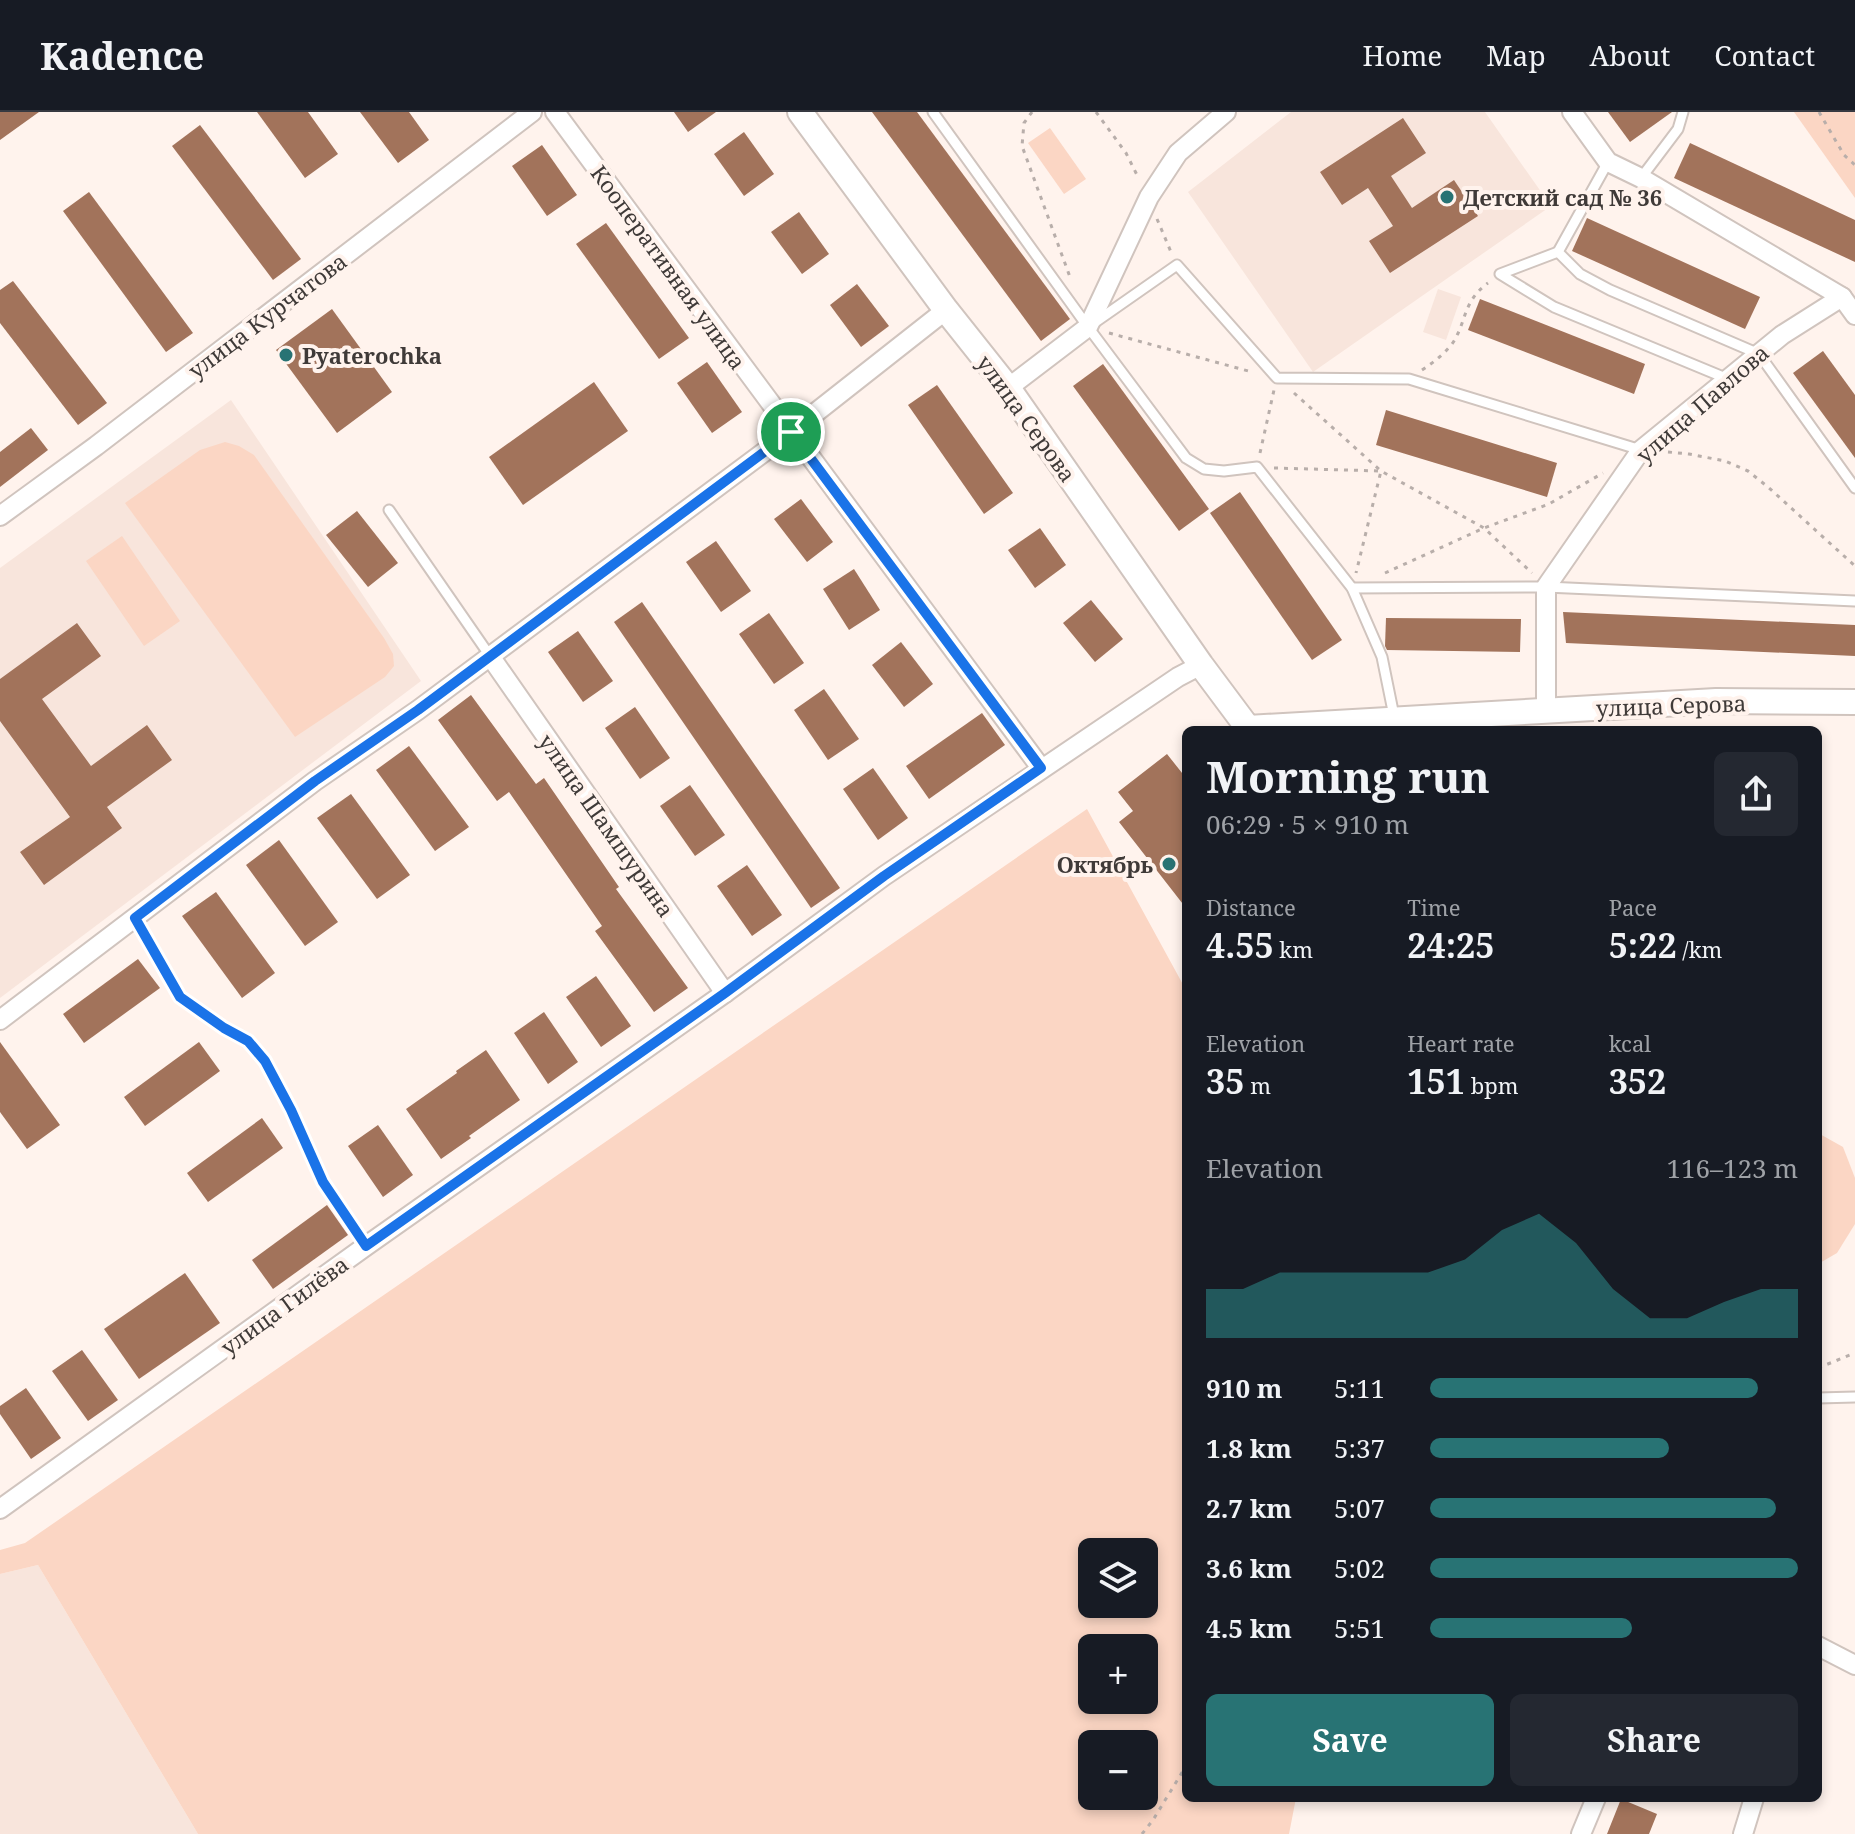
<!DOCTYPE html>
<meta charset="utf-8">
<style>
:root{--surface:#171b24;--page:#242831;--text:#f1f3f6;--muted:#9ea1a6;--line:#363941;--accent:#287374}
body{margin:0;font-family:"Noto Serif",serif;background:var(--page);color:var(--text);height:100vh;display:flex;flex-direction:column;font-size:30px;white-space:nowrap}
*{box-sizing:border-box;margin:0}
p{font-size:26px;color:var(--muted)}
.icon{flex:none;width:44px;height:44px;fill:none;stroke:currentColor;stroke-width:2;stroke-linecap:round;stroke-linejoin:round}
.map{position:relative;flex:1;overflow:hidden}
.side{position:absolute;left:1182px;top:614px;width:640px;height:1076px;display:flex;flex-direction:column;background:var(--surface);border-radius:12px;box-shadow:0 4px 12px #0003}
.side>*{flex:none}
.buttons{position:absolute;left:1078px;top:1426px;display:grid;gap:16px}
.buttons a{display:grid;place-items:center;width:80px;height:80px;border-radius:12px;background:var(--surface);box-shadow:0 4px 12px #0003;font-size:40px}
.pin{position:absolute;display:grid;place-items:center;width:68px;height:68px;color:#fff;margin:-34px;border:4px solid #fff;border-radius:50%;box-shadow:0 2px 8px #0007}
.round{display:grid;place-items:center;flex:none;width:84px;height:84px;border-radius:12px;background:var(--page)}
.head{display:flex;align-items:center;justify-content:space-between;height:136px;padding:0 24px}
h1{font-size:44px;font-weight:700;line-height:60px}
.stats{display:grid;grid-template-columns:repeat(3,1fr);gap:12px;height:136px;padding:8px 24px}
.stats div{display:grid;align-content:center}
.stats b{font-size:34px;font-weight:700}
.stats small{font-size:22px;font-weight:400}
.stats p{font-size:22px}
.chart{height:224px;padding:16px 24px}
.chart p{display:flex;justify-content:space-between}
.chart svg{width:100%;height:144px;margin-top:8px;fill:var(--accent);opacity:.7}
.action{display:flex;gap:16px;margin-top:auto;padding:16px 24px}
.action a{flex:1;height:92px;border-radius:12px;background:var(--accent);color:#fff;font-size:32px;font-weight:700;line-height:92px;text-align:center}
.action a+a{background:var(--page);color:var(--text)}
ul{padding:0 24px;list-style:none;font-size:26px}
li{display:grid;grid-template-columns:128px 96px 1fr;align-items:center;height:60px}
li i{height:20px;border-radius:10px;background:var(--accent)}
header{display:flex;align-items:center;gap:48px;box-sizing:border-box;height:112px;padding:0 40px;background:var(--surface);border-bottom:2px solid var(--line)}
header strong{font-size:38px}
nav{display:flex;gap:44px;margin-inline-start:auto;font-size:28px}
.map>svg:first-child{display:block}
</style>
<header>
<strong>Kadence</strong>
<nav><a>Home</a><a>Map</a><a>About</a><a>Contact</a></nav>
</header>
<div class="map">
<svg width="1855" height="1722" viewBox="0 0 1855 1722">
<rect width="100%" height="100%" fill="#fff3ed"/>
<!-- built -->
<g fill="#f8e5dc">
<path d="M 1291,0 L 1485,0 L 1551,94 L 1313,260 L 1188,80 Z"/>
<path d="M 1438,177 L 1461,185 L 1446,228 L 1423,220 Z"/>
<path d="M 231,288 L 421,569 L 0,886 L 0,456 Z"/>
<path d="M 38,1453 L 198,1722 L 0,1722 L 0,1462 Z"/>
</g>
<!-- green -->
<g fill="#fbd6c4" fill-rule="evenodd">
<path d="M 1794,0 L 1855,0 L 1855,86 Z"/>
<path d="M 1050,16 L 1086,67 L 1064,82 L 1028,31 Z"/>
<path d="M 225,330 L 239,334 L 254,343 L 384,526 L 393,542 L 394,554 L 385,565 L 295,625 L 125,391 L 200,338 Z"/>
<path d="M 122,424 L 180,509 L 144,534 L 86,449 Z"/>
<path d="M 1087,697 L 1186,878 L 1186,1686 L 1296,1686 L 1289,1722 L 198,1722 L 38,1453 L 0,1462 L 0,1438 L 25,1431 ZM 1092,1440 L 1144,1440 L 1144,1492 L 1092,1492 ZM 1144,1536 L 1144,1588 L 1092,1588 L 1092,1536 ZM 1092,1632 L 1144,1632 L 1144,1684 L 1092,1684 Z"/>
<path d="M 1818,1021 L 1843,1035 L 1855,1066 L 1855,1112 L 1837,1141 L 1818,1152 Z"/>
</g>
<!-- building -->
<g fill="#a2735b">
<path d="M 0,0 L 39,0 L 0,28 Z"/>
<path d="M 257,0 L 308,0 L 338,42 L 305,66 Z"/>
<path d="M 360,0 L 409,0 L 429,28 L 398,51 Z"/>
<path d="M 674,0 L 716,0 L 688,20 Z"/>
<path d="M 872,0 L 917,0 L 1070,207 L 1041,229 Z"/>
<path d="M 1608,0 L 1672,0 L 1630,30 Z"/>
<path d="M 1403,6 L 1426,41 L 1391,64 L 1412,96 L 1454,68 L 1478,104 L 1390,161 L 1369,129 L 1393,114 L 1368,76 L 1342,93 L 1320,60 Z"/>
<path d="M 200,13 L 301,147 L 273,168 L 172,34 Z"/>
<path d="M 744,20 L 774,62 L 744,84 L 714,42 Z"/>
<path d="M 1690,31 L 1855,108 L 1855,150 L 1674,66 Z"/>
<path d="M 542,33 L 577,83 L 547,104 L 512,54 Z"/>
<path d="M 89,80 L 193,221 L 166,240 L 63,99 Z"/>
<path d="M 799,100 L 829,142 L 802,162 L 771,120 Z"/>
<path d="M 1587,106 L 1760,185 L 1745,217 L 1572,139 Z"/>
<path d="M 606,111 L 689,226 L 659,247 L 576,132 Z"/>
<path d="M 13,169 L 107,291 L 78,313 L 0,211 L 0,178 Z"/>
<path d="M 857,172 L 889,214 L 861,235 L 830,193 Z"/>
<path d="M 1480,187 L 1645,252 L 1634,282 L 1468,218 Z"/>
<path d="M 332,197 L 392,280 L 337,321 L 276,238 Z"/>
<path d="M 1823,239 L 1855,283 L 1855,346 L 1793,261 Z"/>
<path d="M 707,250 L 742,300 L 712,321 L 677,271 Z"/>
<path d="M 1103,252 L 1209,397 L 1179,419 L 1073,274 Z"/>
<path d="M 594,270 L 628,319 L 523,393 L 489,345 Z"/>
<path d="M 937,273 L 1013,381 L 984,402 L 908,293 Z"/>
<path d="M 1386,298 L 1557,351 L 1547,385 L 1376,333 Z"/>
<path d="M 31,316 L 48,338 L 0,375 L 0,340 Z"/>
<path d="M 1240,380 L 1342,528 L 1312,548 L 1210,401 Z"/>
<path d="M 801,387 L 833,430 L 807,450 L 774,407 Z"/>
<path d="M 357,399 L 398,451 L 368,475 L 326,423 Z"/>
<path d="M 1040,416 L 1066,453 L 1035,476 L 1008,438 Z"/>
<path d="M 716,429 L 751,479 L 721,500 L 686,450 Z"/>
<path d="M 854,457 L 880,498 L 849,518 L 823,477 Z"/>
<path d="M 1091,488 L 1123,527 L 1095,550 L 1063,511 Z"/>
<path d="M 642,490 L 840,776 L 811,796 L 614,510 Z"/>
<path d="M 1563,500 L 1855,513 L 1855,544 L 1566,531 Z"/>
<path d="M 769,501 L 804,551 L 774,572 L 739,522 Z"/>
<path d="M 1386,506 L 1521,507 L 1520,540 L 1387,538 L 1385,534 Z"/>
<path d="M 77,511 L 101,544 L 42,587 L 91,654 L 147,613 L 172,648 L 107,695 L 122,716 L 44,773 L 20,740 L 70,705 L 0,609 L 0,567 Z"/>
<path d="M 578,519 L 613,569 L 583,590 L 548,540 Z"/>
<path d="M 901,530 L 933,572 L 904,595 L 872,553 Z"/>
<path d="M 824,577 L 859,627 L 828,648 L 794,598 Z"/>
<path d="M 471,583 L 536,672 L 544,666 L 619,775 L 616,777 L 688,876 L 654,900 L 595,819 L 602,814 L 509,680 L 497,689 L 438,608 Z"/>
<path d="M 635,595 L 670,646 L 640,667 L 605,616 Z"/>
<path d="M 982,601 L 1005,633 L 929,687 L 906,654 Z"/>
<path d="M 409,634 L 469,715 L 435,739 L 376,658 Z"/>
<path d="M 1167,642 L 1186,666 L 1186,796 L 1119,710 L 1133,699 L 1118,680 Z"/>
<path d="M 873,656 L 908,706 L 878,728 L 843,677 Z"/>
<path d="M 690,673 L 725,723 L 695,744 L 660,694 Z"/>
<path d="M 351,682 L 410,763 L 377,787 L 317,706 Z"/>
<path d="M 279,728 L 338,810 L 305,834 L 246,753 Z"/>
<path d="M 747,753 L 782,803 L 752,824 L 717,774 Z"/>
<path d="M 216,780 L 275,861 L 242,886 L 182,804 Z"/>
<path d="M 138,847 L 160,876 L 84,931 L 63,902 Z"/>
<path d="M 596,864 L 631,914 L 601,935 L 566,885 Z"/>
<path d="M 544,900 L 578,950 L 548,972 L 514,921 Z"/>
<path d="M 0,930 L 60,1013 L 27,1037 L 0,1000 Z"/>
<path d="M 199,930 L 220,959 L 145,1014 L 124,985 Z"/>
<path d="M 486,938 L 520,988 L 469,1024 L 471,1026 L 441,1047 L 406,997 L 457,961 L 456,959 Z"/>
<path d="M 262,1006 L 283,1036 L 208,1090 L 187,1061 Z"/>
<path d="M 378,1013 L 413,1063 L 383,1085 L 348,1034 Z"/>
<path d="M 327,1093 L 348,1123 L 273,1177 L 252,1148 Z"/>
<path d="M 185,1161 L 220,1211 L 139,1267 L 104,1217 Z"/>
<path d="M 82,1238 L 118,1288 L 88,1309 L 52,1259 Z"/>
<path d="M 26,1276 L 61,1326 L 31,1347 L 0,1302 L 0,1294 Z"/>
<path d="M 1621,1687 L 1657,1702 L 1649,1722 L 1607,1722 Z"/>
</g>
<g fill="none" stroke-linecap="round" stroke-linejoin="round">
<defs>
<g id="service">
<path d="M 933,0 L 1088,215 L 1186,346 L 1204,357 L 1224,359 L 1257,355 L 1352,476 L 1382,545 L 1394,604"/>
<path d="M 1608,50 L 1558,140 L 1580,162 L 1610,178 L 1759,242 L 1855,376"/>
<path d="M 1641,66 L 1678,17 L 1683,0"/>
<path d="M 1558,140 L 1500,162 L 1554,195 L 1728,267"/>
<path d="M 1094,211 L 1177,153 L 1277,266 L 1409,267 L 1641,338"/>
<path d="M 389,398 L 490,544"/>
<path d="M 1352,476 L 1546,475 L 1855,489"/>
<path d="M 135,806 L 180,885 L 224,916 L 248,929 L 265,949 L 291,998 L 323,1070 L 366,1134"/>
<path d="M 1818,1286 L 1855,1285"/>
</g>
<g id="minor">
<path d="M 555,0 L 1041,656"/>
<path d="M 1572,0 L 1608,50 L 1641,66 L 1842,185 L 1855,203"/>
<path d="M 1008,276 L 1088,215 L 1149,85 L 1178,41 L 1226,0"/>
<path d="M 0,404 L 96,334 L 532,0"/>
<path d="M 490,544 L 725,881"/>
<path d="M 1546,599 L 1546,475 L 1641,338 L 1782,223 L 1842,185"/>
<path d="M 0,908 L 315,669 L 418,598 L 791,320 L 946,198"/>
<path d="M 0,1397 L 366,1134 L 725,881 L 884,764 L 1178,565 L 1201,553"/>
<path d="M 1818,1534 L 1855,1553"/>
<path d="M 1581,1722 L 1596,1686"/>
<path d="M 1743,1722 L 1754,1686"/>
</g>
<path id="secondary" d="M 800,0 L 946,198 L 1008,276 L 1201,553 L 1248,616 L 1716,589 L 1855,590"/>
</defs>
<!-- service casing -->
<use href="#service" stroke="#d0c4be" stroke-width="13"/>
<!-- minor casing -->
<use href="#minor" stroke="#d0c4be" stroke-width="22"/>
<!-- secondary casing -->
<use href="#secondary" stroke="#d0c4be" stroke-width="28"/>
<!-- path -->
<g stroke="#b8aeaa" stroke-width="3" stroke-dasharray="4 6" stroke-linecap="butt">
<path d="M 1032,0 L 1024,11 L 1022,34 L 1070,165"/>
<path d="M 1096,0 L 1126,41 L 1139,67"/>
<path d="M 1819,0 L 1844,43 L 1855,53"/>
<path d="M 1157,107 L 1171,140"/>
<path d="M 1109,221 L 1252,260"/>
<path d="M 1422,258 C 1434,250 1443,243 1452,232 C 1467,210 1462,190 1488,171"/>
<path d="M 1294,281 L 1381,359 L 1484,416 L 1532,461"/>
<path d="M 1668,340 L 1689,342 L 1725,349 L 1748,359 L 1768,375 L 1855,454"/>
<path d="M 1260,341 L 1274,278"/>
<path d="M 1274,356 L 1381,359 L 1356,461"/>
<path d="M 1385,461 L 1484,416 L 1549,392 L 1603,361"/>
<path d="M 1818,1256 L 1855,1241"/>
<path d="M 1142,1722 L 1153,1708 L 1186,1654"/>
</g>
<!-- service -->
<use href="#service" stroke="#fff" stroke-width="9"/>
<!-- minor -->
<use href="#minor" stroke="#fff" stroke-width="18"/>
<!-- secondary -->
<use href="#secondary" stroke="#fff" stroke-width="24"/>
</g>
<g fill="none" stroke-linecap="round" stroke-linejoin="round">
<defs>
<path id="route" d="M 791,320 L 1041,656 L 884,764 L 725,881 L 366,1134 L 323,1070 L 291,998 L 265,949 L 248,929 L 224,916 L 180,885 L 135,806 L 315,669 L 418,598 Z"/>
</defs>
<!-- route casing -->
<use href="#route" stroke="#fff" stroke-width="16"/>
<!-- route -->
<use href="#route" stroke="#1a73e8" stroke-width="10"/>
</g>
<!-- markers -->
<g fill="#287374" stroke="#fff3ed" stroke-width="3">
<circle cx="1447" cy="85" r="8"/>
<circle cx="286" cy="243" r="8"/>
<circle cx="1169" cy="752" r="8"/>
</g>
<g text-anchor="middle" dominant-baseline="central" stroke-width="8" stroke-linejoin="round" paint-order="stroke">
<!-- poi labels -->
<g font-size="22" font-weight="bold" fill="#3f3a38" stroke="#fff3ed" text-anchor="start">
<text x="1463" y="85">Детский сад № 36</text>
<text x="302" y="243">Pyaterochka</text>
<text x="1153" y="752" text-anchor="end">Октябрь</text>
</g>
<!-- street labels -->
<g font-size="22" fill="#3f3a38" stroke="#fff3ed">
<text transform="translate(669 155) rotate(54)">Кооперативная улица</text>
<text transform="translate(267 203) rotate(-37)">улица Курчатова</text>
<text transform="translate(1702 291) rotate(-41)">улица Павлова</text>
<text transform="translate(1027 306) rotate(54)">улица Серова</text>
<text transform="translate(1671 593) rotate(-2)">улица Серова</text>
<text transform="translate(607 713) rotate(55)">улица Шамшурина</text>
<text transform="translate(284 1193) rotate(-36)">улица Гилёва</text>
</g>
</g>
</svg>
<div class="buttons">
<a><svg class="icon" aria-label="layers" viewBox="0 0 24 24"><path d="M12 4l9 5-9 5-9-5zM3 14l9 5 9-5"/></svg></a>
<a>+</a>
<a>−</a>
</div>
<div class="pin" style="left:791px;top:320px;background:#1e9e55"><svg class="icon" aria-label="arrive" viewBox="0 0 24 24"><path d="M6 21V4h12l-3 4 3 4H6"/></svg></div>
<section class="side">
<div class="head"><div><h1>Morning run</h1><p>06:29 · 5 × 910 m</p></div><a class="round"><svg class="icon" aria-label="share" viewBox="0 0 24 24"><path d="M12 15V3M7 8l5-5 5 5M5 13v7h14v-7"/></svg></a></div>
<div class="stats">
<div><p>Distance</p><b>4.55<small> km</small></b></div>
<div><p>Time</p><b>24:25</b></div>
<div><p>Pace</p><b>5:22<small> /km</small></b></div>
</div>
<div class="stats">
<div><p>Elevation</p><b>35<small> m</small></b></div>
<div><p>Heart rate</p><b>151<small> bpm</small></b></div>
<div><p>kcal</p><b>352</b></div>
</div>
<div class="chart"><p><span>Elevation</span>116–123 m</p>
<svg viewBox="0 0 160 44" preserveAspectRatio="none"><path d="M0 44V29L10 29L20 24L30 24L40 24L50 24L60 24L70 20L80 11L90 6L100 15L110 29L120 38L130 38L140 33L150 29L160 29V44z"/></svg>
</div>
<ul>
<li><b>910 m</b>5:11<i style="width:89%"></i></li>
<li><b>1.8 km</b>5:37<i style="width:65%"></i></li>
<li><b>2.7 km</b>5:07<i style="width:94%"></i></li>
<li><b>3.6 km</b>5:02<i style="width:100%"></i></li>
<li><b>4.5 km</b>5:51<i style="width:55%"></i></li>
</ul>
<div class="action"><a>Save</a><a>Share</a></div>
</section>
</div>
